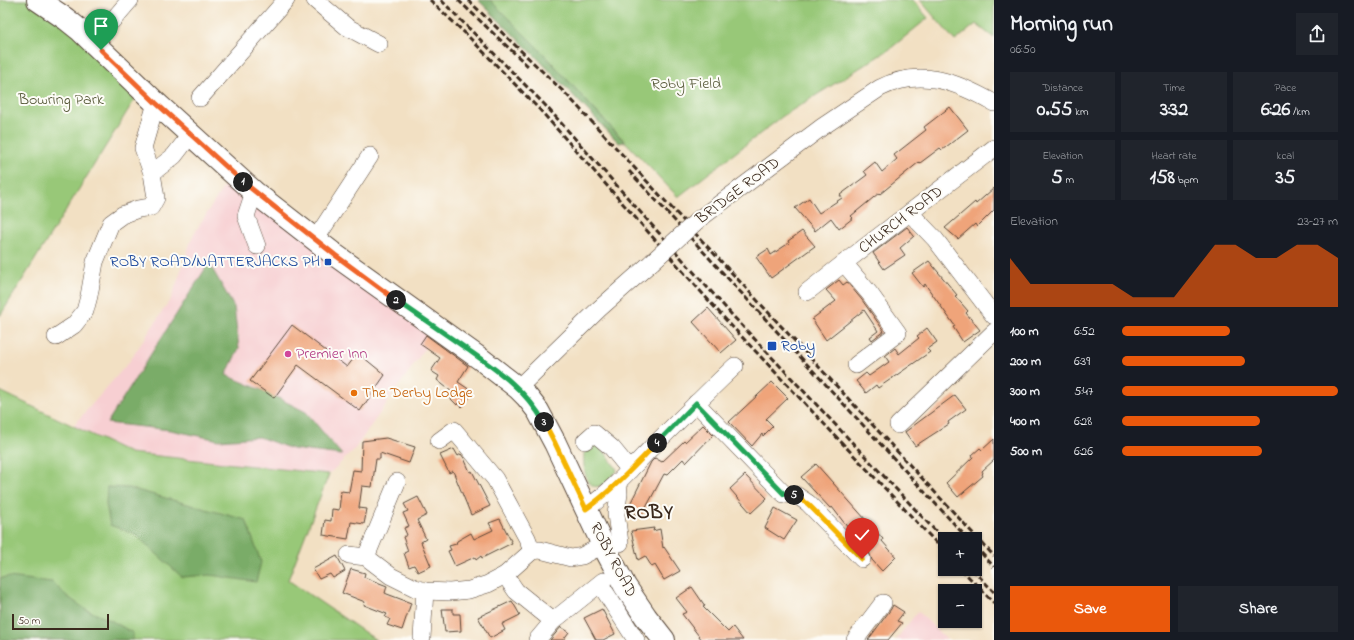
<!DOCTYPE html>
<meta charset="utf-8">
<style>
:root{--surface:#171b24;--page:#20242c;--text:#f1f3f6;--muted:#9ea1a6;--accent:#ea580c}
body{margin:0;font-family:"Indie Flower",sans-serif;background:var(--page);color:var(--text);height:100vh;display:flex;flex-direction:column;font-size:15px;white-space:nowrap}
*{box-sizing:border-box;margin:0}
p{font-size:13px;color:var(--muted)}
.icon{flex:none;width:22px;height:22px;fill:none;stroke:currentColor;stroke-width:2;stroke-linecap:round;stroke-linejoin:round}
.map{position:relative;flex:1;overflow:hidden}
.panel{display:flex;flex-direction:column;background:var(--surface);width:360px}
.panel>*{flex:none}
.buttons{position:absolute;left:938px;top:532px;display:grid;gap:8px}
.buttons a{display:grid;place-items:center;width:44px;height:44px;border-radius:0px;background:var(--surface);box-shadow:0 1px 3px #0004;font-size:20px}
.scale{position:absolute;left:12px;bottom:10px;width:97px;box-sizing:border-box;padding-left:4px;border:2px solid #3b2a1e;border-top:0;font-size:11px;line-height:14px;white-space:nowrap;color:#3b2a1e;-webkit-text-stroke:3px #fdfcf7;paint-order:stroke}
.pin{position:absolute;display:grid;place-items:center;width:34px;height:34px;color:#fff;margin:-41px -17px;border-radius:50% 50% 50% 0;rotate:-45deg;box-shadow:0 0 4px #0007}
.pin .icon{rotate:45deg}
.km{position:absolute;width:20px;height:20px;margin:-10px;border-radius:50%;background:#222;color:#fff;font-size:11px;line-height:20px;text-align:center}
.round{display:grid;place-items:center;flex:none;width:42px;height:42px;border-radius:0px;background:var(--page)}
.overview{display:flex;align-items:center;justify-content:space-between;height:68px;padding:0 16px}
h1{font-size:22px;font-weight:700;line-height:30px}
.stats{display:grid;grid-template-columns:repeat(3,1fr);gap:6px;height:68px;padding:4px 16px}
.stats div{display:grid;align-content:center;border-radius:0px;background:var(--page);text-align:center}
.stats b{font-size:20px;font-weight:700}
.stats small{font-size:11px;font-weight:400}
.stats p{font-size:11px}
.chart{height:112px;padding:8px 16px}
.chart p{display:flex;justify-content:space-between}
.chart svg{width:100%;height:72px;margin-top:4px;fill:var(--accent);opacity:.7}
.button{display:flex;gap:8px;margin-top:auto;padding:8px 16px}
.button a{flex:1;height:46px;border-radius:0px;background:var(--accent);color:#fff;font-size:16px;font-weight:700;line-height:46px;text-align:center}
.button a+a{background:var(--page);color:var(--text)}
ul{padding:0 16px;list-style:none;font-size:13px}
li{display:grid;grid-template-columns:64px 48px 1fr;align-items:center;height:30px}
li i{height:10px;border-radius:5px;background:var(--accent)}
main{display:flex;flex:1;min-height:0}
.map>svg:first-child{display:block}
</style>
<main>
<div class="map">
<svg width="994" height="640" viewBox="0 0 994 640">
<rect width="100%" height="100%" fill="#fdfcf7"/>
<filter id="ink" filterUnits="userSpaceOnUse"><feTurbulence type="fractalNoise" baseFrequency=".025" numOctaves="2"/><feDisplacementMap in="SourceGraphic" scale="8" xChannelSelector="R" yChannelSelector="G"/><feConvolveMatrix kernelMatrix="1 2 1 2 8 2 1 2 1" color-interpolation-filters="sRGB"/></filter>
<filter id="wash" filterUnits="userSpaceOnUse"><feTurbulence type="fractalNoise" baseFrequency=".012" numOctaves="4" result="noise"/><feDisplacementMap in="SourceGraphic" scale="16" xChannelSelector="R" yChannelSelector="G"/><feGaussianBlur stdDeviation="0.9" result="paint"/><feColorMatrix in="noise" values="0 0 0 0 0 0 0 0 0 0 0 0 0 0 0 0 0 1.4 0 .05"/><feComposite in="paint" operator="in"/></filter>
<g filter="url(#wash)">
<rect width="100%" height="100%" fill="#f2e0c3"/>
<!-- built -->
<g fill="#f7cfd2">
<path d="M 228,180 L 433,337 L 354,450 L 329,474 L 130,453 L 73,426 L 129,362 L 172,297 L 193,235 Z"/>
<path d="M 918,611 L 947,640 L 896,640 Z"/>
</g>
<!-- green -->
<g fill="#98c878" stroke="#6a794b">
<path d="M 0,0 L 38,0 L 101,50 L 135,99 L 0,316 Z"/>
<path d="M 490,0 L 913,0 L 928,18 L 890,49 L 783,116 L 678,197 L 590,105 L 544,54 Z"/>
<path d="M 920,0 L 994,0 L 994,38 L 976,24 L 955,41 Z"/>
<path d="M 0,391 L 130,453 L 329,474 L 288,580 L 376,640 L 0,640 Z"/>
<path d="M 593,444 L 602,448 L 616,468 L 617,471 C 612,476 608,482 602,485 C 584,494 583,463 584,453 L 587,450 L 586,447 Z"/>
</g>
<!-- forest -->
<g fill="#7aac68" stroke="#5a6b43">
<path d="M 478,0 L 490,0 L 544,54 L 590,105 L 625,142 L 619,143 L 538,59 Z"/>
<path d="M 209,263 L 234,307 L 239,348 L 226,375 L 264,391 L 306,412 L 342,455 L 292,449 L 259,437 L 219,440 L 170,430 L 107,423 Z"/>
<path d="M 107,487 L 129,488 L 246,520 L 261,562 L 256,582 L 210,575 L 182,577 L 135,534 L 110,525 L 106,504 Z"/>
<path d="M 8,577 L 52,582 L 68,597 L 85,609 L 112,621 L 133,633 L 133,640 L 0,640 L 0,578 Z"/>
</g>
<g id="blocks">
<!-- building -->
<g fill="#efa47a">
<path d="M 950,107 L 968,130 L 942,150 L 940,148 L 920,163 L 919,162 L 880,194 L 879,193 L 851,216 L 853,218 L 839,229 L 831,218 L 815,231 L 795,208 L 809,198 L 819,213 L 842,198 L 840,195 L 867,175 L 864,171 L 875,162 L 882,172 L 897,159 L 894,155 L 926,130 L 924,127 Z"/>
<path d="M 994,188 L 994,210 L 977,227 L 975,224 L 958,239 L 945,228 L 975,202 L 976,204 Z"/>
<path d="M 907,227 L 914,236 L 900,248 L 905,255 L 884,269 L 873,253 Z"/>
<path d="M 802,231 L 815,246 L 771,278 L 756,257 L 768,249 L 771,255 L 789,243 L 788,241 Z"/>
<path d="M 929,261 L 957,295 L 955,296 L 968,311 L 966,313 L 980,330 L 963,342 L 953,327 L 955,326 L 925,284 L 923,287 L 912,273 Z"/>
<path d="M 839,280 L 843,285 L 847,282 L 862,300 L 884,331 L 872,340 L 870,337 L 878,331 L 864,310 L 826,340 L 812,319 L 836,301 L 826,290 Z"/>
<path d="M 708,308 L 736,340 L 721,353 L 693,322 Z"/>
<path d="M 292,325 L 347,367 L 358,353 L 385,375 L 360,411 L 298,365 L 274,398 L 250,381 Z"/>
<path d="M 927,328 L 937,342 L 927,349 L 930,352 L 878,388 L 876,385 L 866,393 L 856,381 L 866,373 L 869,376 L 889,362 L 885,356 L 895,348 L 899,354 L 919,338 L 917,336 Z"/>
<path d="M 426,335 L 468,366 L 458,382 L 473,392 L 462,407 L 458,403 L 457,405 L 449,397 L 452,392 L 437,380 L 439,376 L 431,371 L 440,358 L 420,344 Z"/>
<path d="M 772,382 L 788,398 L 766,419 L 773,426 L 763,436 L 762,434 L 752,446 L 729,422 Z"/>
<path d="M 955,395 L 966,409 L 948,422 L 949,424 L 915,446 L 905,432 Z"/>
<path d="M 703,425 L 713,435 L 686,463 L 683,459 L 667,475 L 664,474 L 641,517 L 627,510 L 651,462 L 655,458 L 662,462 L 684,441 L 685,442 Z"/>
<path d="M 386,438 L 415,447 L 409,463 L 380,453 L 380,459 L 376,459 L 372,487 L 362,486 L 359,508 L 367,509 L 364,524 L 351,522 L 348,539 L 323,535 L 325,520 L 331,521 L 332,509 L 339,510 L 341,491 L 349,492 L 353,470 L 361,471 L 362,441 Z"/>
<path d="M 994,439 L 994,460 L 982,471 L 983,473 L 982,474 L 983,476 L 958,497 L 946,483 L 973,457 L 972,455 L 980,448 L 982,450 Z"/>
<path d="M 454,449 L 458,456 L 461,454 L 464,458 L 470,472 L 472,471 L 490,506 L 471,515 L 453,471 L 449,473 L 440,455 Z"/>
<path d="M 816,464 L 883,539 L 882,541 L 896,557 L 882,571 L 872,560 L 869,552 L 855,537 L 832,507 L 830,508 L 801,477 Z"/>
<path d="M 745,475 L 767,498 L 751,513 L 730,489 Z"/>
<path d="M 418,497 L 427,515 L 417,520 L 426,539 L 421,542 L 431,566 L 418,572 L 414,565 L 409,567 L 404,553 L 408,551 L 403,537 L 407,535 L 404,528 L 409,526 L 403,513 L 408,511 L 404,504 Z"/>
<path d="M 775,508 L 797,520 L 784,540 L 765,528 Z"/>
<path d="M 500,519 L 512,543 L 482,558 L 481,556 L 476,560 L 475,557 L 455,566 L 448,551 L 451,550 L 449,546 L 456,544 L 457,541 L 471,533 L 474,539 L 493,530 L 489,523 Z"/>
<path d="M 654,528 L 653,531 L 660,529 L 663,548 L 664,547 L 680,571 L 664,580 L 655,565 L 652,567 L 645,556 L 638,560 L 631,531 Z"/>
<path d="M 337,556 L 345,571 L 333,578 L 330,574 L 319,579 L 313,569 Z"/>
<path d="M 351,569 L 365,573 L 364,577 L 387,586 L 385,593 L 387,594 L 411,603 L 402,630 L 387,625 L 390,619 L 385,617 L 387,614 L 364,605 L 365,602 L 342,593 Z"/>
<path d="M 692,587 L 705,606 L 703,607 L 728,632 L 733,627 L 743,640 L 702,640 L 682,614 L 687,612 L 676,598 Z"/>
<path d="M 512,601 L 520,615 L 502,624 L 505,630 L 490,638 L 478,617 Z"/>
<path d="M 893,605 L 904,612 L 897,621 L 902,623 L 888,640 L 868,640 L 891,609 Z"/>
<path d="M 442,609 L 453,609 L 453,614 L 460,614 L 461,631 L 445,632 Z"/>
<path d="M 602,609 L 615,634 L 603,640 L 596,640 L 584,618 Z"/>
<path d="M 561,627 L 569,632 L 563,640 L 550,640 Z"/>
</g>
</g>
</g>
<g filter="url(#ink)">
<use href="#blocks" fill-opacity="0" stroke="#564537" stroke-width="1"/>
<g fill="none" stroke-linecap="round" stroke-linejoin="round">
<defs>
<g id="minor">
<path d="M 315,0 L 347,27 L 379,44"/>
<path d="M 112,21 L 130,0"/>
<path d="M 200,98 L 286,0"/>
<path d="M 152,173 L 174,156 L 191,134"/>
<path d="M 254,192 L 246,216 L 257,246"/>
<path d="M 910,213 L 935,239 L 994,316"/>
<path d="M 698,220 L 822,127 L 880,88 C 921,67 957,82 994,103"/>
<path d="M 315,240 L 370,156"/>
<path d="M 844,263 L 870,294 L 898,333 L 856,365"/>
<path d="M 807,292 L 844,263 L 994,148"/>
<path d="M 56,337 L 74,325 L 85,311 L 89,296 L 95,262 L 111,223 L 122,215 L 138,209 L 151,207 L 156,198 L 152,173 L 143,148 L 156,103"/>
<path d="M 518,388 L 599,309 L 652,262"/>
<path d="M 696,403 L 784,494 L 796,495 L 808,503 L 862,559"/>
<path d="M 898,425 L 994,332"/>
<path d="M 439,441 L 454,430 L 495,479 L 527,538 L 532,551"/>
<path d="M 585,441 L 594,433 L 612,448 L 630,470"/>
<path d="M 618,483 L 619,494 L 616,514 L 620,543"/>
<path d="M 586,509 C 610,492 629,471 649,450 C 678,422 706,393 735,366"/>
<path d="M 349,555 L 366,557 L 391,576 L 415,588 L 425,591 L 450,592 L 469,590 L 488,584 L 505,575 L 532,551 L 540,550 L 571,558 L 582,556 L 603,545"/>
<path d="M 366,557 L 397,482"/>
<path d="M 505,575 L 516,591 L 553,621"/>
<path d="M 600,584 L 636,640"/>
<path d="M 422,638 L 425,591"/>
<path d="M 537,640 L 553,621 L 603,581"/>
<path d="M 855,640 L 883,603"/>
</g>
<path id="major" d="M 38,0 L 66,19 L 81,31 L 156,103 L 254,192 L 335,255 L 482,360 L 518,388 L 527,397 L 538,411 L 555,443 L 603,545 L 625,586 L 646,617 L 664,640"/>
</defs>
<!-- minor casing -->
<use href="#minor" stroke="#564537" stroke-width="18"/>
<!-- major casing -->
<use href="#major" stroke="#564537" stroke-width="24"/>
<!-- minor -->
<use href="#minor" stroke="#fff" stroke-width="17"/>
<!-- major -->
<use href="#major" stroke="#fff" stroke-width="22"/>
<!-- rail -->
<g stroke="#3b2a1e" stroke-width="3" stroke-dasharray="6 3" stroke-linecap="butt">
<path d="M 430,0 L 466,34 L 540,110 L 726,320 L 945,552"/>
<path d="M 441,0 L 545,105 L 732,315 L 945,541"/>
<path d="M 458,0 L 528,66"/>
<path d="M 468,0 L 568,96 L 994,556"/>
<path d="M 629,171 L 968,539"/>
<path d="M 975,546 L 994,567"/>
<path d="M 961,569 L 994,603"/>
<path d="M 972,569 L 994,592"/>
</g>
<defs>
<path id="minor-bridge" d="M 652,262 L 698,220"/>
</defs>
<!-- minor-bridge casing -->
<use href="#minor-bridge" stroke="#564537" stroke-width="18" stroke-linecap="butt"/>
<!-- minor-bridge -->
<use href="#minor-bridge" stroke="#fff" stroke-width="17"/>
</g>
</g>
<g fill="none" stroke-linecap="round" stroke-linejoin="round" filter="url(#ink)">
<defs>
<path id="split-1" d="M 101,50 L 156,103 L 243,182"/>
<path id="split-2" d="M 243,182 L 335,255 L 396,300"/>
<path id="split-3" d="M 396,300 C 419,316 441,331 464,347 C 495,369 525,388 544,422"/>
<path id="split-4" d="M 544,422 L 555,443 L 586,509 C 613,490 634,466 657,443"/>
<path id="split-5" d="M 657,443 L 696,403 L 784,494 L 794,495"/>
<path id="split-6" d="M 794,495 L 808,504 L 862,559"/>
</defs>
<!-- split-1 casing -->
<use href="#split-1" stroke="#fff" stroke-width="8"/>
<!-- split-2 casing -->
<use href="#split-2" stroke="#fff" stroke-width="8"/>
<!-- split-3 casing -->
<use href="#split-3" stroke="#fff" stroke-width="8"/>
<!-- split-4 casing -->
<use href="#split-4" stroke="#fff" stroke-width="8"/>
<!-- split-5 casing -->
<use href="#split-5" stroke="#fff" stroke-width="8"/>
<!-- split-6 casing -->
<use href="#split-6" stroke="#fff" stroke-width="8"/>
<!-- split-1 -->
<use href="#split-1" stroke="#f0652b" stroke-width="5"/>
<!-- split-2 -->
<use href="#split-2" stroke="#f0652b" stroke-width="5"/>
<!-- split-3 -->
<use href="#split-3" stroke="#22a559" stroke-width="5"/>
<!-- split-4 -->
<use href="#split-4" stroke="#f5b400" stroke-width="5"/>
<!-- split-5 -->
<use href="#split-5" stroke="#22a559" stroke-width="5"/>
<!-- split-6 -->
<use href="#split-6" stroke="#f5b400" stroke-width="5"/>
</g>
<!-- markers -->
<g fill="#1a4fb4" stroke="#fdfcf7" stroke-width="1.5">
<rect x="324" y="258" width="8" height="8" rx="2"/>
<rect x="767" y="341" width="10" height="10" rx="2"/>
</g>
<circle fill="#d1479c" stroke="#fdfcf7" stroke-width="1.5" cx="288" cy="354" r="4"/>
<circle fill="#e8710a" stroke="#fdfcf7" stroke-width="1.5" cx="354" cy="393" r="4"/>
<g text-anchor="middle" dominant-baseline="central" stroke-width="4" stroke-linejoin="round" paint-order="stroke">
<!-- park labels -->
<g font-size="16" fill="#575939" stroke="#fdfcf7">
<text x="686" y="84">Roby Field</text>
<text x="61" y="100">Bowring Park</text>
</g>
<!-- street labels -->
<g font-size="16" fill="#3b2a1e" stroke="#fdfcf7">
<text transform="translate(738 191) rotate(-37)">BRIDGE ROAD</text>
<text transform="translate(901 220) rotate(-37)">CHURCH ROAD</text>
<text transform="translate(613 560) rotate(62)">ROBY ROAD</text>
</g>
<!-- transit labels -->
<g font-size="16" fill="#164399" stroke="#fdfcf7" text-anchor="end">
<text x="320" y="262">ROBY ROAD/NATTERJACKS PH</text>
<text x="781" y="346" text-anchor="start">Roby</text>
</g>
<!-- hotel labels -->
<g font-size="16" fill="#b23c85" stroke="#fdfcf7" text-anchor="start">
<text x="296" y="354">Premier Inn</text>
</g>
<!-- food labels -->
<g font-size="16" fill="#c56008" stroke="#fdfcf7" text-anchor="start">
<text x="362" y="393">The Derby Lodge</text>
</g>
<!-- district labels -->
<g font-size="20" font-weight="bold" letter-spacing="1" fill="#3b2a1e" stroke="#fdfcf7">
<text x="649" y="513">ROBY</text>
</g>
</g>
</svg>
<div class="buttons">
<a>+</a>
<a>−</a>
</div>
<div class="scale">50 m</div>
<div class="pin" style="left:101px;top:50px;background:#1e9e55"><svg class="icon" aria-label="arrive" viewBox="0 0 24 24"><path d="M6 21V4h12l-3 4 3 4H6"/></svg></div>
<div class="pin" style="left:862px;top:559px;background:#d93025"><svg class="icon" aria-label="check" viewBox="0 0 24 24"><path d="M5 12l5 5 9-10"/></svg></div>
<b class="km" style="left:243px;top:182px">1</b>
<b class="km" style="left:396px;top:300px">2</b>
<b class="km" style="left:544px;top:422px">3</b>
<b class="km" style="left:657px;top:443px">4</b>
<b class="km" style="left:794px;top:495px">5</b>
</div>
<section class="panel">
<div class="overview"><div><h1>Morning run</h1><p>06:50</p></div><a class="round"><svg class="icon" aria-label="share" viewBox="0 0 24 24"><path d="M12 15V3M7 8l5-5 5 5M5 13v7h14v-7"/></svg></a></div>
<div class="stats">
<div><p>Distance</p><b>0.55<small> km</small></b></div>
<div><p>Time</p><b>3:32</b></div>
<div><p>Pace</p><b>6:26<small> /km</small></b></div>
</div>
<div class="stats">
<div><p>Elevation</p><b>5<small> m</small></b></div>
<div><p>Heart rate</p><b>158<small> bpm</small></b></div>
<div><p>kcal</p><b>35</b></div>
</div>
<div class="chart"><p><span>Elevation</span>23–27 m</p>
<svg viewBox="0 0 160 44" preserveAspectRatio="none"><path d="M0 44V14L10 30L20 30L30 30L40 30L50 30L60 38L70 38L80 38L90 22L100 6L110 6L120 14L130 14L140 6L150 6L160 14V44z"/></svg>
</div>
<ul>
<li><b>100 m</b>6:52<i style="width:50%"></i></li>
<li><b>200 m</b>6:39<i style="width:57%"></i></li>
<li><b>300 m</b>5:47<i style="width:100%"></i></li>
<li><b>400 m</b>6:28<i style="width:64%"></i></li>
<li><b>500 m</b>6:26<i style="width:65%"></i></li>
</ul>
<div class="button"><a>Save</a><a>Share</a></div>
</section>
</main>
